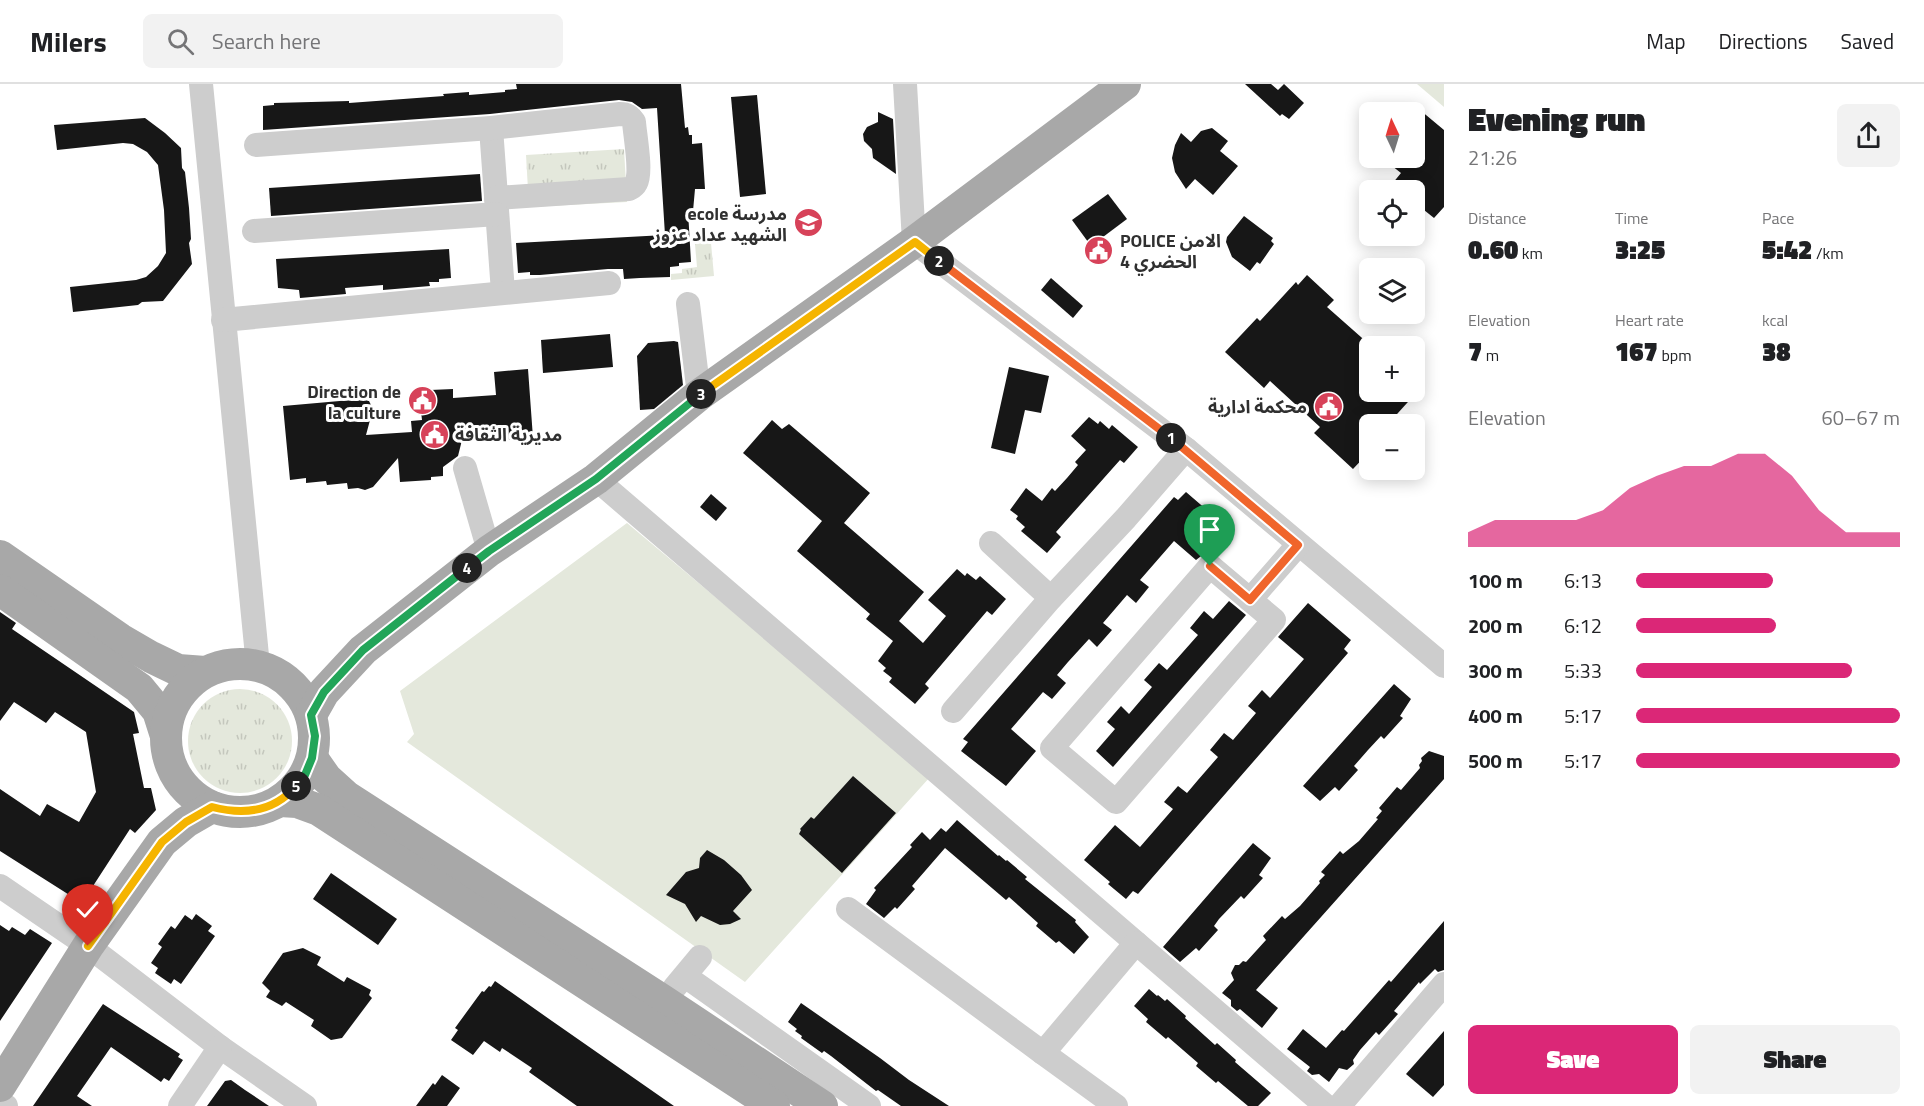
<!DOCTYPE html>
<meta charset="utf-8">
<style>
:root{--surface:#fff;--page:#f2f2f2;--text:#202124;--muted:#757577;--line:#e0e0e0;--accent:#db2777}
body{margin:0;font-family:"Titillium Web","Noto Sans Arabic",sans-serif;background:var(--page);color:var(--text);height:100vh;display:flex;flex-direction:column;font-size:22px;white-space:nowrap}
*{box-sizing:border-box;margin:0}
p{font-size:20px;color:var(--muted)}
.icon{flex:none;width:33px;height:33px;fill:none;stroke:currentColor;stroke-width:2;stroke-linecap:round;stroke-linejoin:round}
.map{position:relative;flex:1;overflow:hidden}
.panel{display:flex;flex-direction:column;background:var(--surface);width:480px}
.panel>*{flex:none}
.needle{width:39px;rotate:356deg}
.tools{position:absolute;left:1359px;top:18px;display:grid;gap:12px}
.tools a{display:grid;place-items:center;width:66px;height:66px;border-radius:9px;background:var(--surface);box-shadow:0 3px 15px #0003;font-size:30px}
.pin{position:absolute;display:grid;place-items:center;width:51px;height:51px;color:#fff;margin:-62px -26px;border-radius:50% 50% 50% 0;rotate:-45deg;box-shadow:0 0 6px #0007}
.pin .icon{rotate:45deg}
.km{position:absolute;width:30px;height:30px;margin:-15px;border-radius:50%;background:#222;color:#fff;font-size:16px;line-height:30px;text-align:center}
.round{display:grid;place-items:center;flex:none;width:63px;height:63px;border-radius:9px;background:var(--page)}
.head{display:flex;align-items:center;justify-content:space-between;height:102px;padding:0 24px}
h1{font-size:33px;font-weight:800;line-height:45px}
.figures{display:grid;grid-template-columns:repeat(3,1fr);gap:9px;height:102px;padding:6px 24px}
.figures div{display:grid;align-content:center}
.figures b{font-size:26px;font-weight:800}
.figures small{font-size:16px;font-weight:400}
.figures p{font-size:16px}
.chart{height:168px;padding:12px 24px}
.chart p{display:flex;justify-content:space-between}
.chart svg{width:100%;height:108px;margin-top:6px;fill:var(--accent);opacity:.7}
.button{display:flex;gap:12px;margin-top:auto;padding:12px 24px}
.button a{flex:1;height:69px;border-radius:9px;background:var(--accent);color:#fff;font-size:24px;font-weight:800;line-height:69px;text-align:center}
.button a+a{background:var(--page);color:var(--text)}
ul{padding:0 24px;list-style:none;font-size:20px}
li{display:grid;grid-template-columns:96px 72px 1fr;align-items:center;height:45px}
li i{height:15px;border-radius:8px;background:var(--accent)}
header{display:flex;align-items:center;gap:36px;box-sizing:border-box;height:84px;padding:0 30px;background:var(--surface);border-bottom:2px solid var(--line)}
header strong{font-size:28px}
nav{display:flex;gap:33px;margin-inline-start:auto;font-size:21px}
.search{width:420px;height:54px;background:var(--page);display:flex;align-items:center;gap:15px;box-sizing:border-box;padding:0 21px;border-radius:9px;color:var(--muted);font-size:22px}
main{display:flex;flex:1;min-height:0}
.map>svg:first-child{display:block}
</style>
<header>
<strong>Milers</strong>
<div class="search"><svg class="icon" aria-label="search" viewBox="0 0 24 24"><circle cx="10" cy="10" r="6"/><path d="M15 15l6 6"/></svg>Search here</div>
<nav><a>Map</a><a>Directions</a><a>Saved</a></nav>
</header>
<main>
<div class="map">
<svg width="1444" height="1022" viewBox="0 0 1444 1022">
<defs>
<pattern id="grass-tufts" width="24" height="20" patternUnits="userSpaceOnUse" patternTransform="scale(1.5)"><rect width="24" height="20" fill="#e4e8dc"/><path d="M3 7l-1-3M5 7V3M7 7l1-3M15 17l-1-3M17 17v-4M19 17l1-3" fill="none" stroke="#c4c7bd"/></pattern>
</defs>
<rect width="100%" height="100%" fill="#fff"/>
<!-- grass -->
<g fill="url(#grass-tufts)">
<path d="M 624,65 L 627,118 L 529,123 L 526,71 Z"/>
<path d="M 710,148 L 714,192 L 671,196 L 671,190 L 682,189 L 682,185 L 697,183 L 694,149 Z"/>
<circle cx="240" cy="657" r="52"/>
</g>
<!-- pitch -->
<g fill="#e4e8dc">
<path d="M 1417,0 L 1444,0 L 1444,23 Z"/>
<path d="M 627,439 L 930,693 L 745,898 L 407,658 L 414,650 L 400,607 Z"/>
</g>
<!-- building -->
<g fill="#171717">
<path d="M 516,0 L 681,0 L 685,44 L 688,43 L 689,51 L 692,51 L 692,60 L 702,59 L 705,105 L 695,105 L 693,127 L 688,127 L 691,178 L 679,179 L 679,182 L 670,183 L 670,193 L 640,194 L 624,195 L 623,185 L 608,185 L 540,191 L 530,191 L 530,188 L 518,189 L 516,159 L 665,151 L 657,24 L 642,25 L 632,18 L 619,16 L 490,30 L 263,46 L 263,22 L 274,21 L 274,19 L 349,17 L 349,19 L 444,12 L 443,10 L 469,8 L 469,11 L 505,8 L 505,6 L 517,5 Z"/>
<path d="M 1245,0 L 1271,0 L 1278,6 L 1284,0 L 1304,19 L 1289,35 L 1282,30 L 1280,32 Z"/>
<path d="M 757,11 L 766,110 L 740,113 L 731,13 Z"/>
<path d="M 1414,21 L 1444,46 L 1444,123 L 1434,134 L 1414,118 L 1414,106 L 1401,106 L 1392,100 L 1401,89 L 1382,74 L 1414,74 Z"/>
<path d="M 878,28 L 893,35 L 896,90 L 873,74 L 872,65 L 864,57 L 863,50 L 867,43 L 878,38 Z"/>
<path d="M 145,34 L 165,49 L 181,64 L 182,84 L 185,88 L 189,124 L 191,155 L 189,159 L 192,180 L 163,217 L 142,218 L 138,221 L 73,228 L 70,203 L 136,196 L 146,193 L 158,182 L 166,169 L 164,126 L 158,81 L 147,68 L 133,60 L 123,59 L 57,66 L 54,41 Z"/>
<path d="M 1212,44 L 1228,57 L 1220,67 L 1238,82 L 1213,111 L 1195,95 L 1186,105 L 1175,88 L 1172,74 L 1175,61 L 1181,49 L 1191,58 L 1201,47 Z"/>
<path d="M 480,90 L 482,117 L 271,132 L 269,104 Z"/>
<path d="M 1108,110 L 1127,135 L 1091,162 L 1072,136 Z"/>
<path d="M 1244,132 L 1273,154 L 1271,157 L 1274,160 L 1260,180 L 1257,178 L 1250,187 L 1232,173 L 1226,158 L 1227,153 Z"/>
<path d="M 449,165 L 451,194 L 439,195 L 439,198 L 429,198 L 430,202 L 383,206 L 383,201 L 345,204 L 346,210 L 300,214 L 299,206 L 278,204 L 276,175 Z"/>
<path d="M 1307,191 L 1334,216 L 1327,223 L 1370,261 L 1370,308 L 1417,308 L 1388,340 L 1370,340 L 1370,367 L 1353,385 L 1314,349 L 1320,343 L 1270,297 L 1264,304 L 1225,268 L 1257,234 L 1260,237 L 1296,198 L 1298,201 Z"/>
<path d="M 1051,194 L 1083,222 L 1073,234 L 1041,206 Z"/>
<path d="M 610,250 L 613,283 L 543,289 L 541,256 Z"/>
<path d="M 674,257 L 678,258 L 683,301 L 654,325 L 640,326 L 637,272 L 648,259 Z"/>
<path d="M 1009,283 L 1049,292 L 1041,329 L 1025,326 L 1015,370 L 991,364 Z"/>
<path d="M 528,285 L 533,354 L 500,356 L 499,346 L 463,352 L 458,372 L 443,383 L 443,392 L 431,393 L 431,396 L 400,398 L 398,374 L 373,403 L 365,406 L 358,404 L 348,405 L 347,399 L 327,401 L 326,397 L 306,399 L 306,394 L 290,396 L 283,322 L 351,316 L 361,313 L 369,317 L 373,325 L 366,351 L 412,348 L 411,337 L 422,336 L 420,319 L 431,318 L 430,306 L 453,305 L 453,314 L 496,311 L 494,288 Z"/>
<path d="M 1089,333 L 1098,340 L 1100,337 L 1109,345 L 1112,341 L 1138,363 L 1124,379 L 1120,376 L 1056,448 L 1061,453 L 1047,469 L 1021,447 L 1025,443 L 1016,435 L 1018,432 L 1010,426 L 1026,404 L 1042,417 L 1052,404 L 1055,407 L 1067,394 L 1078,381 L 1075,378 L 1086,366 L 1071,352 Z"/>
<path d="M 772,336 L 782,345 L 789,340 L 870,409 L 844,439 L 924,508 L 899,537 L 923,559 L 946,532 L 928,516 L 957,485 L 965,492 L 967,489 L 976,496 L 980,492 L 1006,515 L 992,531 L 987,527 L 925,600 L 929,604 L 915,620 L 889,598 L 892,594 L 883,587 L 886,584 L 878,577 L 893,557 L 866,535 L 870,530 L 797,467 L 822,437 L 743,369 Z"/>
<path d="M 1186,408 L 1229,445 L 1209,468 L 1205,469 L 1196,476 L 1174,457 L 1140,496 L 1149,503 L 1136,519 L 1127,511 L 1103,539 L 1112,546 L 1097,563 L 1089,555 L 1068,578 L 1057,591 L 1066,599 L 1052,615 L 1043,608 L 1011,645 L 1036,667 L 1006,702 L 961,667 L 968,658 L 963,655 L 1174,413 L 1178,416 Z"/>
<path d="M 711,410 L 727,424 L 716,437 L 700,423 Z"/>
<path d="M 1229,517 L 1246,531 L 1113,683 L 1096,667 L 1115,645 L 1107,638 L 1121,622 L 1129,630 L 1152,603 L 1144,596 L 1159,579 L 1167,586 L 1198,551 L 1190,544 L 1204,527 L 1213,535 Z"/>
<path d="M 1308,519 L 1351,556 L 1344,565 L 1348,569 L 1138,810 L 1133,807 L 1126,815 L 1108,800 L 1110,798 L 1084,776 L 1115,741 L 1140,763 L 1173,725 L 1164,718 L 1178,702 L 1187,709 L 1198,696 L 1218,673 L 1210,666 L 1224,649 L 1233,656 L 1256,629 L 1248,622 L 1262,606 L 1270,614 L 1304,575 L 1278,553 Z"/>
<path d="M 0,528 L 16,539 L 12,545 L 134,628 L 139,649 L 133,650 L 144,704 L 151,704 L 156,726 L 135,749 L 130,745 L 82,819 L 0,767 L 0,705 L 40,732 L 47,720 L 79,738 L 96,708 L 86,648 L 55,628 L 46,639 L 14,618 L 0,637 Z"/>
<path d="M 1394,600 L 1411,615 L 1400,632 L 1403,634 L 1384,655 L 1381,652 L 1368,666 L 1354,682 L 1358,686 L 1339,707 L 1335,703 L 1320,717 L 1303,702 Z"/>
<path d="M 1429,667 L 1444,672 L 1444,695 L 1256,906 L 1278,924 L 1262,944 L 1240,925 L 1237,927 L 1231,922 L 1231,916 L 1222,909 L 1234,896 L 1231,889 L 1235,881 L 1239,881 L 1243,877 L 1246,878 L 1266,856 L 1263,852 L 1282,832 L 1285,835 L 1300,822 L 1320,799 L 1319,797 L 1325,791 L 1321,788 L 1340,767 L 1343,770 L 1359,757 L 1378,735 L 1376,734 L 1382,727 L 1379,724 L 1397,703 L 1401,706 L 1420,684 L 1419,681 L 1422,677 L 1421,674 Z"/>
<path d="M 853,692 L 896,729 L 842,789 L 799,750 L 801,746 L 800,745 L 811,733 L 814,735 Z"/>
<path d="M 957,736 L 998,772 L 999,771 L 1006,777 L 1007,776 L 1027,793 L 1025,795 L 1076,836 L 1075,838 L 1089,853 L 1074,870 L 1059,857 L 1056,859 L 1036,842 L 1038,839 L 1009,813 L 1006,816 L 945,764 L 912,802 L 915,805 L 897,825 L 895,823 L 884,834 L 866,820 L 876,806 L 874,804 L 912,763 L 910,761 L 922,748 L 930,756 L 941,744 L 946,748 Z"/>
<path d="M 1253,759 L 1271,774 L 1259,791 L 1263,794 L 1244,815 L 1241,812 L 1219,835 L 1214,842 L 1218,846 L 1199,867 L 1196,864 L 1180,878 L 1163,863 Z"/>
<path d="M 707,766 L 724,776 L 741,791 L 752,806 L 733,827 L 741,835 L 730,840 L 720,841 L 701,832 L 696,838 L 685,820 L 666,811 L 686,788 L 699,784 L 700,774 Z"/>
<path d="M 331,789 L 397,835 L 378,861 L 313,815 Z"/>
<path d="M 196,830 L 212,842 L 208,847 L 215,852 L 181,900 L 174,895 L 171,900 L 155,889 L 158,884 L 151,879 L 162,863 L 158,860 L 171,842 L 175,845 L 185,831 L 192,836 Z"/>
<path d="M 1444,837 L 1444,886 L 1438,888 L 1435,885 L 1420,900 L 1419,898 L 1394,927 L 1398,930 L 1379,951 L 1376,948 L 1360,966 L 1353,976 L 1354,980 L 1347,986 L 1339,984 L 1329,998 L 1319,990 L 1312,991 L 1307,987 L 1310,983 L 1287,965 L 1303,945 L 1326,964 L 1342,946 L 1344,947 L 1389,896 L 1391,898 Z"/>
<path d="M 0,841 L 9,847 L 12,843 L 25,851 L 30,845 L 52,859 L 0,937 Z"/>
<path d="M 303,864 L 321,873 L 317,881 L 344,898 L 347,893 L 371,906 L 369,911 L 372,914 L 342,954 L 331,956 L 311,942 L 314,936 L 286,918 L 282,922 L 266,913 L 270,907 L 262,899 L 283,869 Z"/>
<path d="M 495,897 L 552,937 L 674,1022 L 577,1022 L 529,988 L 532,984 L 502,964 L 500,968 L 484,957 L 473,971 L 451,956 L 458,946 L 455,944 L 482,907 L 484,908 L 489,902 L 491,903 Z"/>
<path d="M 1149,905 L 1157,912 L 1158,911 L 1165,917 L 1167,915 L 1186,932 L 1185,934 L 1215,961 L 1217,959 L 1236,976 L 1235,978 L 1271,1009 L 1258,1022 L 1248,1022 L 1218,997 L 1216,999 L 1196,982 L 1198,979 L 1168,953 L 1166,955 L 1146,938 L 1148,935 L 1134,922 Z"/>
<path d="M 801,919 L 880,974 L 909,996 L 949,1022 L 901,1022 L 878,1006 L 876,1007 L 831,972 L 824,967 L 822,969 L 801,954 L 802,952 L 795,947 L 797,945 L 788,938 Z"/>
<path d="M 103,920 L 180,970 L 178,973 L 183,976 L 169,997 L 164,994 L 161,998 L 111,963 L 77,1012 L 92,1022 L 33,1022 Z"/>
<path d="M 1444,947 L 1444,1001 L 1433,1013 L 1406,990 Z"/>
<path d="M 442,991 L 460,1004 L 447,1022 L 416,1022 L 433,999 L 435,1001 Z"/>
<path d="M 231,996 L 245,1006 L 269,1022 L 207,1022 L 225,997 Z"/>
</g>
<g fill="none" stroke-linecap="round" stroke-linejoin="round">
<!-- minor -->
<g stroke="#cdcdcd" stroke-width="24">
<path d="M 201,0 L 258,582"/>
<path d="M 905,0 L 914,158 L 1186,365 L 1444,582"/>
<path d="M 491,44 L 503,208"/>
<path d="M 256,61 L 491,44 L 620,30 C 627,30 630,32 634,38 C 635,52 642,88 636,99 C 634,103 633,103 629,105 L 496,114"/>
<path d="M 254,147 L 497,130"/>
<path d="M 688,220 L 699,311"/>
<path d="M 223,236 L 609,199"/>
<path d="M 465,384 L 489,467"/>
<path d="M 596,395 L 1326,1022"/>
<path d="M 991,459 L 1051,514"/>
<path d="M 1210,482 L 1274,536 L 1116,718 L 1052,664 Z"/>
<path d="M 1250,516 L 1298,461"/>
<path d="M 953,627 L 1051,514 L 1126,434 L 1186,365"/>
<path d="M 0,802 L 88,862 L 220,963 L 305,1022"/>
<path d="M 848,825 L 1043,969"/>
<path d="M 685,892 L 869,1022"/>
<path d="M 675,903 L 700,873"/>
<path d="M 0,1018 L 6,1022"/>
<path d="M 180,1022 L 220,963"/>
<path d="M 1116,1022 L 1043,969 L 1136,859"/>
<path d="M 1339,1022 L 1444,900"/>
</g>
<!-- major -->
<g stroke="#a8a8a8" stroke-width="32">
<path d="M 0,472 L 120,555 L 151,573 L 178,586 L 205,588"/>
<path d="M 0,506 L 139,604 L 158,627 L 165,649"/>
<circle cx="240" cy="654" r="74"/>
<path d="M 311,631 L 324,608 L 363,566 L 489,467 L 596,395 L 699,311 L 914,158 L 1125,0"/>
<path d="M 312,674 L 326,694 L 347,713 L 662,916 L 822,1022"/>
<path d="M 280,717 L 297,718 L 319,726 L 774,1022"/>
<path d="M 0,1002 L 88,862 L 162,758 L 186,738 L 212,723"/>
</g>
</g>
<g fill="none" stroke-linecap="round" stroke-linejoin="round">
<defs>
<path id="split-1" d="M 1171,354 L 1298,461 L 1250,516 L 1210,482"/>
<path id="split-2" d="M 939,177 L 1171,354"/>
<path id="split-3" d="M 701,310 L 915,158 L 939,177"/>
<path id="split-4" d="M 467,484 L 489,467 L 596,395 L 701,310"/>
<path id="split-5" d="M 296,702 L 305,691 L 312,674 L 315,652 L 311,631 L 324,608 L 363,566 L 467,484"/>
<path id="split-6" d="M 88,862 L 162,758 L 186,738 L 212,723 C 243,731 274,728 296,702"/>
</defs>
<!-- split-1 casing -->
<use href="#split-1" stroke="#fff" stroke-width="12"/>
<!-- split-2 casing -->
<use href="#split-2" stroke="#fff" stroke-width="12"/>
<!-- split-3 casing -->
<use href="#split-3" stroke="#fff" stroke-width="12"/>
<!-- split-4 casing -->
<use href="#split-4" stroke="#fff" stroke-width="12"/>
<!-- split-5 casing -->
<use href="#split-5" stroke="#fff" stroke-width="12"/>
<!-- split-6 casing -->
<use href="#split-6" stroke="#fff" stroke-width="12"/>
<!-- split-1 -->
<use href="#split-1" stroke="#f0652b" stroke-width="8"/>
<!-- split-2 -->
<use href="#split-2" stroke="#f0652b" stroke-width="8"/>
<!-- split-3 -->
<use href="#split-3" stroke="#f5b400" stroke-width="8"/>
<!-- split-4 -->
<use href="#split-4" stroke="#22a559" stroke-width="8"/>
<!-- split-5 -->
<use href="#split-5" stroke="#22a559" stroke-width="8"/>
<!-- split-6 -->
<use href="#split-6" stroke="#f5b400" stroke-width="8"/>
</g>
<!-- icons -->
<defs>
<symbol id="school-disc" viewBox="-11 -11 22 22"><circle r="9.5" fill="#d74259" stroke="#fff"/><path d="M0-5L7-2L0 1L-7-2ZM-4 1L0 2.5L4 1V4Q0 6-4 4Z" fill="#fff"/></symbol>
<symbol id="civic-disc" viewBox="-11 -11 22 22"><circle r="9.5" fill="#d74259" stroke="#fff"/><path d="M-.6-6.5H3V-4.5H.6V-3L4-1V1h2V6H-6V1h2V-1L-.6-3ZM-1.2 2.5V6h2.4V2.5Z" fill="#fff"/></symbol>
</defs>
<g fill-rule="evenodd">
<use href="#school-disc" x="792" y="122" width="33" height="33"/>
<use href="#civic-disc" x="1082" y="150" width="33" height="33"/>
<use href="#civic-disc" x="406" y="300" width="33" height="33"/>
<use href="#civic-disc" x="1312" y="306" width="33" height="33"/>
<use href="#civic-disc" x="418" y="334" width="33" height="33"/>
</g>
<g text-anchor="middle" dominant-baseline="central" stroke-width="6" stroke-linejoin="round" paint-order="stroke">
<!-- poi labels -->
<g font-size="18" font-weight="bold" fill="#303030" stroke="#fff" text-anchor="end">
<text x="787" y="129">ecole مدرسة<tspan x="787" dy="21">الشهيد عداد عزوز</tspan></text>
<text x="1120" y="156" text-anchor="start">POLICE الامن<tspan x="1120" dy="21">الحضري 4</tspan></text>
<text x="401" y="307">Direction de<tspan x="401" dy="21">la culture</tspan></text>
<text x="1307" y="322">محكمة ادارية</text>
<text x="455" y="350" text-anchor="start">مديرية الثقافة</text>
</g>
</g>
</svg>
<div class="tools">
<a><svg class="needle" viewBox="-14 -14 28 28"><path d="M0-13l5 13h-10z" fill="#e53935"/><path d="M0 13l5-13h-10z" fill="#757577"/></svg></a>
<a><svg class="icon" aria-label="locate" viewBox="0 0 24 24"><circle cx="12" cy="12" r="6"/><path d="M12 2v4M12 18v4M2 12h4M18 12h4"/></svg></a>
<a><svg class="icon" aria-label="layers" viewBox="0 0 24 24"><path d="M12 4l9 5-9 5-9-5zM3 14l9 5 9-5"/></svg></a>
<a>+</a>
<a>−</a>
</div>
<div class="pin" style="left:1210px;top:482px;background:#1e9e55"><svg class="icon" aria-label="arrive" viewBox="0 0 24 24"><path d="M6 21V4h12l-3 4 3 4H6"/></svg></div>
<div class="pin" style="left:88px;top:862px;background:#d93025"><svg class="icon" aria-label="check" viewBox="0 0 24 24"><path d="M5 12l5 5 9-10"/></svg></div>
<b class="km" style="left:1171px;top:354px">1</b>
<b class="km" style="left:939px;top:177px">2</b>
<b class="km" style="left:701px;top:310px">3</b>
<b class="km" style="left:467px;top:484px">4</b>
<b class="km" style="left:296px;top:702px">5</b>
</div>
<section class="panel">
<div class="head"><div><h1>Evening run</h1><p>21:26</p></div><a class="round"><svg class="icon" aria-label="share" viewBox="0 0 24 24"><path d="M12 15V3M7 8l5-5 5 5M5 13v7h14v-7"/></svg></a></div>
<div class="figures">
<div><p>Distance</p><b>0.60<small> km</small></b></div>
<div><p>Time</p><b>3:25</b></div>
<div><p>Pace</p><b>5:42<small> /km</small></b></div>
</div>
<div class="figures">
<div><p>Elevation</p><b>7<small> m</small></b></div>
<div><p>Heart rate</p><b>167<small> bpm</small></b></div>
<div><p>kcal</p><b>38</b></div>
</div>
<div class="chart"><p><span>Elevation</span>60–67 m</p>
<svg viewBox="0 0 160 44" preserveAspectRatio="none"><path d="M0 44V38L10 33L20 33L30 33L40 33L50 29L60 20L70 15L80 11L90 11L100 6L110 6L120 15L130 29L140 38L150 38L160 38V44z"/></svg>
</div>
<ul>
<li><b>100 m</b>6:13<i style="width:52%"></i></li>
<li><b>200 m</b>6:12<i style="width:53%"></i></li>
<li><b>300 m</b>5:33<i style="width:82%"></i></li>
<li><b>400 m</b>5:17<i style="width:100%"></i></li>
<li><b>500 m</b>5:17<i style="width:100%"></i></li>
</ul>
<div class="button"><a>Save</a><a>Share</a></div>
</section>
</main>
